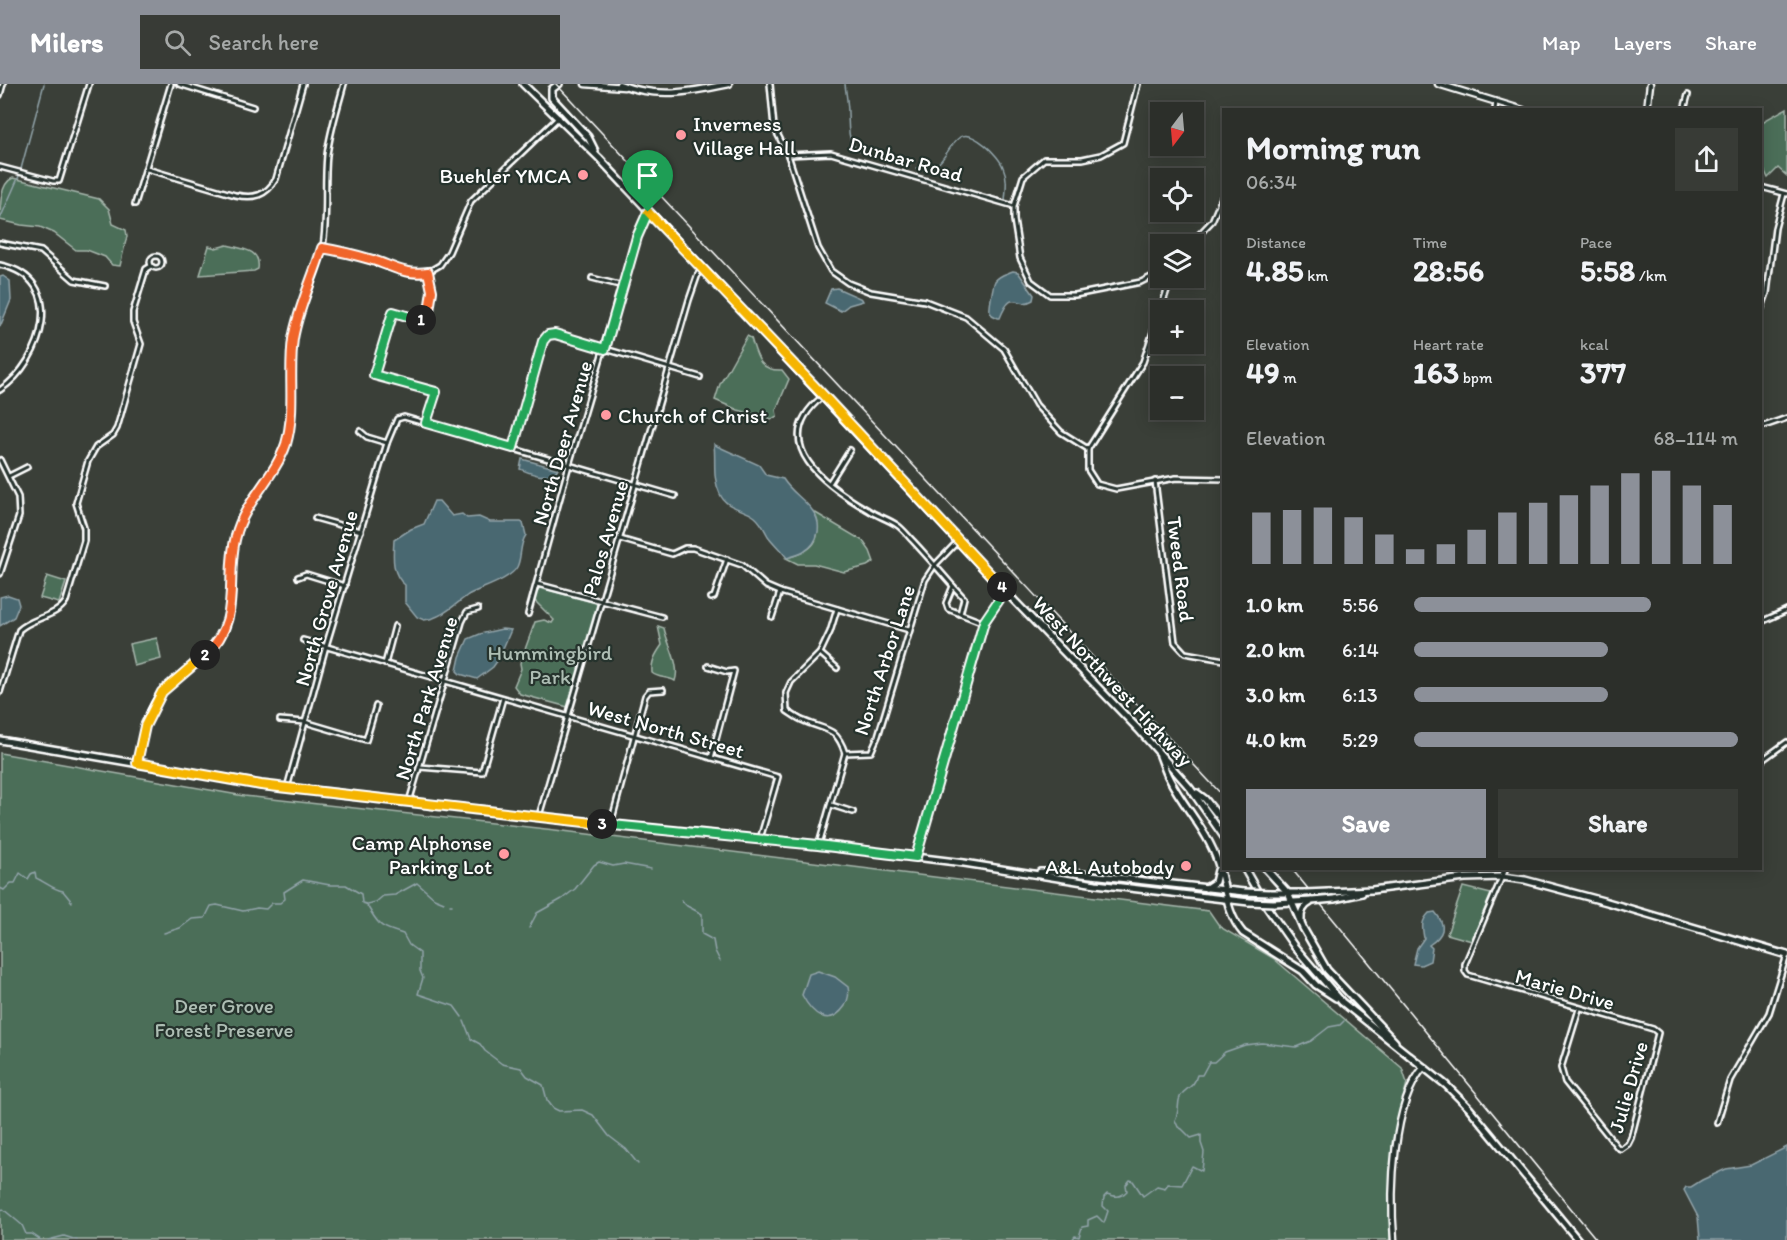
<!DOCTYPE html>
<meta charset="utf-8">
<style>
:root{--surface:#2c2f2a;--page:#383b36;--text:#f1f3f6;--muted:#a6a9a8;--line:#484a47;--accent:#8c9099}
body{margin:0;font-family:Itim,sans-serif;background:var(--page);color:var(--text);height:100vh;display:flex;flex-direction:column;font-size:22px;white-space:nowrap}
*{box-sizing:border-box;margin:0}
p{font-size:20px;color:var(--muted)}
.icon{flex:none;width:33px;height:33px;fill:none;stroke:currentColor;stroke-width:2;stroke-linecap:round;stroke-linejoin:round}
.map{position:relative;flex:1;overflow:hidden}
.details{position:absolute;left:1222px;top:24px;width:540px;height:762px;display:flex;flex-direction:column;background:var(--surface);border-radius:0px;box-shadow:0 3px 15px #0003,0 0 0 2px var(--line)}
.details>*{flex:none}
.needle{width:39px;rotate:196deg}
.controls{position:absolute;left:1150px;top:18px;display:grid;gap:12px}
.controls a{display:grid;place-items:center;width:54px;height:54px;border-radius:0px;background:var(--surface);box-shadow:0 3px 15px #0003,0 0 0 2px var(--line);font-size:30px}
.pin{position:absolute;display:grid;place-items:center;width:51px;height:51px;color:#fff;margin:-62px -26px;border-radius:50% 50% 50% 0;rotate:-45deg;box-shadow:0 0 6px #0007}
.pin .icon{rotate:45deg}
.km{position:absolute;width:30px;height:30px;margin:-15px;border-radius:50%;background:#222;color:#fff;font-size:16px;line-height:30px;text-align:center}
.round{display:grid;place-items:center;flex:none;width:63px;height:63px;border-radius:0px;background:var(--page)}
.headline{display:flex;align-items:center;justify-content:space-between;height:102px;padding:0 24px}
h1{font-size:33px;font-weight:800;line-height:45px}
.metrics{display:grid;grid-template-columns:repeat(3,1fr);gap:9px;height:102px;padding:6px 24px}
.metrics div{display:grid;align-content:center}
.metrics b{font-size:30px;font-weight:800}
.metrics small{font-size:16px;font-weight:400}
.metrics p{font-size:16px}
.chart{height:168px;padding:12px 24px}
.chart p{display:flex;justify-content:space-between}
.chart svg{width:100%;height:108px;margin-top:6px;stroke:var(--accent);stroke-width:6}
.cta{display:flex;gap:12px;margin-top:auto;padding:12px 24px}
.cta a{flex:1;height:69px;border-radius:0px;background:var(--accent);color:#fff;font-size:24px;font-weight:800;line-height:69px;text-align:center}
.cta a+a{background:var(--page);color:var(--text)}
ul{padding:0 24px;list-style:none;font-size:20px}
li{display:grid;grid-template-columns:96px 72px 1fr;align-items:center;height:45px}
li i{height:15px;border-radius:8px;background:var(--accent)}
header{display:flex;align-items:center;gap:36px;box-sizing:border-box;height:84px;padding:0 30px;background:var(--accent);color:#fff}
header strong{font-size:28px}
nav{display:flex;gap:33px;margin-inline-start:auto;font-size:21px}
.search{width:420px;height:54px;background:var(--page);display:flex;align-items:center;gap:15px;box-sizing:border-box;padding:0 21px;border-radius:0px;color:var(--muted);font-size:22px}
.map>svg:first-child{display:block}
</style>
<header>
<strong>Milers</strong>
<div class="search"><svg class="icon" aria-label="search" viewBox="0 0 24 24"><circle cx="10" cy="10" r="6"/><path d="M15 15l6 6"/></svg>Search here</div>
<nav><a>Map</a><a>Layers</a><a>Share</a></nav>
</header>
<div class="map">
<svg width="1787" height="1156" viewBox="0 0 1787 1156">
<rect width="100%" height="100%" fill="#3a3f38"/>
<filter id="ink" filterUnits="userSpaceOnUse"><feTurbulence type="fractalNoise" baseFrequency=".0167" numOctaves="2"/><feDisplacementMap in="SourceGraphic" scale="12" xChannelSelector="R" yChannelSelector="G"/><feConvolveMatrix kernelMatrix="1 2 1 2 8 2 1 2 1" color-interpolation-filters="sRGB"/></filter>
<g filter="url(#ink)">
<!-- green -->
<g fill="#4c6e59" stroke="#a6b6ac" stroke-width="1.5">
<path d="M 1787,24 L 1787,92 L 1778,84 L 1768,94 L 1761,79 L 1761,42 L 1762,38 Z"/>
<path d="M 13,94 L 99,115 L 109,125 L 113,140 L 126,146 L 127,152 L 120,182 L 112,181 L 105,173 L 87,166 L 76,166 L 54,149 L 40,143 L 21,141 L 0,136 C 0,122 0,99 13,94 Z"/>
<path d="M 227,161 C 242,165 261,165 258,185 L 254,187 L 200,191 L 209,162 L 216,164 Z"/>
<path d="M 747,252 L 751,254 C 757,273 759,287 782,286 L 789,295 L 776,326 L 777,332 L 772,335 L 738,326 L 715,316 L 720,300 Z"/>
<path d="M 814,428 L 863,457 L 870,467 L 874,478 L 867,482 L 844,488 L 814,480 L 798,480 L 786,474 C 813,467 824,457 814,428 Z"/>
<path d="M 47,492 L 66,498 L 59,519 L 40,514 Z"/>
<path d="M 541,504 L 596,519 L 598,524 L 568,623 L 520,610 L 514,602 L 521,585 L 520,579 L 535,538 L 544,536 L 552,539 L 554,536 L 534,516 L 537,505 Z"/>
<path d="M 658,542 L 664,544 C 667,560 681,581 675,597 C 667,592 659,595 652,589 C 651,578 655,571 662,561 Z"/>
<path d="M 157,554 L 161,575 L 134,582 L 129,560 Z"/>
<path d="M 0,669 L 244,712 L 555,746 L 1209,827 L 1220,843 L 1273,874 L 1402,984 L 1407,999 L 1392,1059 L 1390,1156 L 0,1156 Z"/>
<path d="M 1463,803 L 1491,810 L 1472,857 L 1447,850 Z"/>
</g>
<!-- water -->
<g fill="#4a6871" stroke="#92a4aa" stroke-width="1.5">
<path d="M 1013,187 L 1018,188 L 1034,211 L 1033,216 C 1016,226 1013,202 1000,234 L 998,234 C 995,232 991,232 990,228 C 989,224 993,201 995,197 C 999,191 1006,190 1013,187 Z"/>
<path d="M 3,192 L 10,197 L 11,216 L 0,243 L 0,193 Z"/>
<path d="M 837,204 L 862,215 L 863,217 L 849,221 L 841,227 L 825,219 L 831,205 Z"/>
<path d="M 714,360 L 717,362 L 759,381 L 766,391 L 783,395 C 791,408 803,414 812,426 C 823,440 819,458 805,467 C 800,471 792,472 787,474 C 781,466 774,460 768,452 C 764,445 762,439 755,433 C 744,424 726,425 720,410 C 712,393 716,378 714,360 Z"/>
<path d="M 522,375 L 558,385 C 547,397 532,390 520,385 Z"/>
<path d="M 434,417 L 439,417 L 452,432 L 462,430 L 467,434 L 479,433 L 490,438 L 521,438 L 523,439 L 526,451 C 519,461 522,473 517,483 C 511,495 481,504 468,511 C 454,521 442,534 424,536 L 417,533 L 405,518 L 405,501 C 391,490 393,472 394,456 L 411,445 L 424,440 Z"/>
<path d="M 8,511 L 17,514 L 19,521 L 14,533 L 0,542 L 0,513 Z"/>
<path d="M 502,545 L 511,546 L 498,576 L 493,583 L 477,595 L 460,590 L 457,587 L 460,573 L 468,555 L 480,550 Z"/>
<path d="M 1435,828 C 1447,842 1444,851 1429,861 L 1432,864 L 1430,877 L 1421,881 L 1413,880 L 1417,864 L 1424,854 C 1422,843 1421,837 1429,829 Z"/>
<path d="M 818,887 L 835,893 L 848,903 C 850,910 848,916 845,922 C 829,945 812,930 802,911 L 809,890 Z"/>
<path d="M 1787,1063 L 1787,1156 L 1700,1156 L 1698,1133 L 1684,1106 L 1686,1103 L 1691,1103 L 1702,1096 L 1726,1085 L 1751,1081 Z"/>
</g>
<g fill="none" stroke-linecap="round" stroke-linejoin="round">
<!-- stream -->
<g stroke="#92a4aa" stroke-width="1.5">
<path d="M 845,0 C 846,10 848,19 848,29 C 849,50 846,65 870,71"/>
<path d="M 877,73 L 881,74"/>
<path d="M 887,76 L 910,82"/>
<path d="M 916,84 C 944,90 944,64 960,53 C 973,45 999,72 1003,83 C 1008,94 1006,105 1005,116"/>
<path d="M 21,85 L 44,0"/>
<path d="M 0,135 L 19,92"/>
<path d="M 0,804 L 4,806 L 11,799 L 15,799 L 20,789 L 28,795 L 31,790 L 35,788 L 36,794 C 45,798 54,806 63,807 L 72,818"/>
<path d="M 681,816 L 687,822 L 702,830 L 702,850 L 713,856 L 715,867 L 720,877"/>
<path d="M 367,820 L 376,818 L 383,812 L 395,811 L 417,799 L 434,814 L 444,818"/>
<path d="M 450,821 L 452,821"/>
<path d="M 529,844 L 537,829 L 562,815 L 575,805 L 594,781 L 599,778 L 613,782 L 624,780 L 651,785"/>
<path d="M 164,849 L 180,844 L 192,835 L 205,834 L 211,822 L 217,821 L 243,827 L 257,824 L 266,825 L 272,819 L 280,819 L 285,815 L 284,808 L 303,796 L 330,801 L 346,801 L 361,810 L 362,819 L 366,820 C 380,842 377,842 403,850 L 409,861 L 420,869 L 420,887 L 423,894 L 418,910 L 454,922 L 462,933"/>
<path d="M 464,937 L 471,955 L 480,960 L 485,967 L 502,980 L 521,984 L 527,992 L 543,1001 L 547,1016 L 553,1024 L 559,1027 L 582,1026 L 593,1031 L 609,1052 L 626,1065 L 638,1080"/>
<path d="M 0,1127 L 3,1125 L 22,1141 L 26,1150 L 32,1150 L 41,1156"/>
<path d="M 48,1156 L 64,1152 L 77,1156"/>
<path d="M 1072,1156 L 1075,1152 L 1079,1153 L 1082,1143 L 1088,1142 L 1088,1136 L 1097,1132 L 1104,1139 L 1108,1127 L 1103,1122 L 1104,1113 L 1107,1110 C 1116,1113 1120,1114 1127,1107 L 1126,1101 L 1130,1096 L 1133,1097 L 1143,1112 L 1157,1102 L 1165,1104 L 1168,1100 L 1182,1101 L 1192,1082 L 1202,1087 L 1204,1068 L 1201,1059 L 1201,1051 L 1191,1054 L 1182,1045 L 1178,1043 L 1175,1036 C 1180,1026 1177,1020 1180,1013 C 1186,1002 1193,1006 1197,991 L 1202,991 L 1209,978 L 1214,978 L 1225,968 L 1245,961 L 1262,959 L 1296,963 L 1311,957 L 1329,943 L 1340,941 L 1344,937"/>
</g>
<defs>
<g id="street">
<path d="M 179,0 L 253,23"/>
<path d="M 770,0 L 774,43 L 788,71 L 818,164 L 831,187 L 848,199 L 871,208 L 925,217 L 966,233 L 1004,265 L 1036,321 L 1061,348 L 1088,365 L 1088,386 L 1097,400 L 1116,405 L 1176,394 L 1224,395"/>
<path d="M 1138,0 L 1123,59 L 1101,71 L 1082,75 L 1044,75 L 1023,93 L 1014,122 L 1014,136 L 1020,174 L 1031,197 L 1050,211 L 1075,211 L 1141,198 L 1161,188"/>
<path d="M 0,11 L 3,0"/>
<path d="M 1495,26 L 1496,17"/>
<path d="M 1684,26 L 1688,11"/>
<path d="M 788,71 L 831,69 L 1014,122"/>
<path d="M 0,83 L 53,97 L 59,97 L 89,0"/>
<path d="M 147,85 L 235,111 C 254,115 266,112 276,95 L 303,0"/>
<path d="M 1761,103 L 1787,110"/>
<path d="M 135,120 L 171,0"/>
<path d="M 0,159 L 41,167 L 74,196 L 105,202"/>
<path d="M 1190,160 L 1212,137 L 1224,109"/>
<path d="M 322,164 L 350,169 L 404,188 L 415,190 L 428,188 L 440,181 L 449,168 L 471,117 L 559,33"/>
<circle cx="156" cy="178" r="6"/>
<path d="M 0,181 C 69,195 43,277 0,306"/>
<path d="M 592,194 L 623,202"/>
<path d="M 1761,226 L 1767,209 L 1775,144 L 1784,110"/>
<path d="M 822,313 C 766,359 826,402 868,426 C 877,432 888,435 897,441 C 903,445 908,452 913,457 C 927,472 940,487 953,502 L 946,519 L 948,525 L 984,539"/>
<path d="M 426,339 L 436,308 L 374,291 L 393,228 L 416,234 L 427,240 L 433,207 L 428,188"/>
<path d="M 1761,343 L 1787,334"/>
<path d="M 360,347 L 367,353 L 387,359"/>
<path d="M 513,364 L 543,257 L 548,251 L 555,250 L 700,293"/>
<path d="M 1088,365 L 1143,278 L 1171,194"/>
<path d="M 0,376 L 18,413 L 19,432 L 0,490"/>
<path d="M 9,392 L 27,383"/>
<path d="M 1155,397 L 1175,558 L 1185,569 L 1224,576"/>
<path d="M 830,398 L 850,366"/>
<path d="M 315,434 L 361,447"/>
<path d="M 620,455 L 672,470 L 685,464 L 693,464 L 742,481 L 766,502 L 780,508 L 909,546"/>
<path d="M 298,493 L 306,490 L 345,502"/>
<path d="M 537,500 L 662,533"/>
<path d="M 953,502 L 964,514 L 960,530"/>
<path d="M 711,514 L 714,513 L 727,475"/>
<path d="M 837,525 L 830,548 L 820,569 L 791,598 L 786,609 L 787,627 C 792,630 798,635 804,637 C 826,647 836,642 845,669"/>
<path d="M 528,530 L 569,381 L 637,153 L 648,128"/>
<path d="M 772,533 L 780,508"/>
<path d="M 1761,538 L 1787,526"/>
<path d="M 303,556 L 778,693 L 760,755"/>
<path d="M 820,569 L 837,584"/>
<path d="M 385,580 L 395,542"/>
<path d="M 708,582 L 727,588 L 734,587 L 711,674"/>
<path d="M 0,608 L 19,546 C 33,533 57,533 66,517 L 84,457 L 84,444 L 76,419 L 88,377 L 96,363 L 113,351 L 117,344 L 141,260 L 133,238 L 133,228 L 146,185 L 151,182"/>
<path d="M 280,636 L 305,638 L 366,656 L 376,622"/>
<path d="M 1761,677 L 1787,658"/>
<path d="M 137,679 C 142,655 145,626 163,607 C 182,586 212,574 224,547 C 239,515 226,478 238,444 C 248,414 274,392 285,361 C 297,328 289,291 293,257 C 297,224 317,195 323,162 C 328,131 324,101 327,71 C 330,47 338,23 344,0"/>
<path d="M 420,683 L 482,688 L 503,614"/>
<path d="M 287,704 L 326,562 L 387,359 L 397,335 L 404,333 L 675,412"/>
<path d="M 409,718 L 462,538 L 467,528 L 478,525"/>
<path d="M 831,721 L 853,728"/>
<path d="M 539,732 L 689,216 L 698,190 L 702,185"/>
<path d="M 611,739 L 645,612 L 649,607 L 663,606"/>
<path d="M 819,760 L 845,669 L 871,668 L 878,652 L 925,496 L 935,481 L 958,457"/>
<path d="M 916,773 L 984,539 L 1005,507"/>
<path d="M 1502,793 L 1465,880 L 1465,887 L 1468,891 L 1653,945 L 1658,949 L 1631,1054 L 1628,1060 L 1621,1065 L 1618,1064 L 1565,998 L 1561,984 L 1579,925"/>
<path d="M 1717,1039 L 1730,996 L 1769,929 L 1787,871"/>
</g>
<g id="secondary">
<path d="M 585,0 L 624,3"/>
<path d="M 619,0 C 657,15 690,8 729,0"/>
<path d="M 1438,0 L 1523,26"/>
<path d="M 1647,26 L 1650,0"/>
<path d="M 1502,793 L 1505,784"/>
<path d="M 1394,1156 C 1390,1109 1392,1019 1424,983"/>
</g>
<g id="primary">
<path d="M 523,0 L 599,74 L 1005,507 L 1139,646 L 1190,704 L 1224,753"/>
<path d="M 559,0 L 552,5 L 552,14 L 588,53 L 595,67"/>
<path d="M 0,656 L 261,701 L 539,733 L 818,761 L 964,779 L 1096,800 L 1249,818"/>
<path d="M 1160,672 C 1163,679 1165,687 1169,694 C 1184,724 1208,747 1218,779 C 1226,804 1226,829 1243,849 L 1303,887 L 1316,901 L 1336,914"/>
<path d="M 1197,709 L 1205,715 L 1224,739"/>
<path d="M 1244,784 L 1264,819 L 1294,862 L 1342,918 L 1446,1001 L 1469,1024 L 1578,1156"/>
<path d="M 1265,784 L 1288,809 L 1303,844 L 1327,886 L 1395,958"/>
<path d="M 1040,788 L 1064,788 L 1244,808"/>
<path d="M 1206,804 L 1215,798 L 1218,786"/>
<path d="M 1328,808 L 1372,806 L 1465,794 L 1502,793 L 1525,796 L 1607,818 L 1787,871"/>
<path d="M 1269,809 L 1305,809"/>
<path d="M 1334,815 L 1362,809"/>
<path d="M 1274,819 L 1312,817"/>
<path d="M 1301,837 C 1300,828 1303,822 1311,818"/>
</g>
</defs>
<!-- street casing -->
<use href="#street" stroke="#fff" stroke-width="8"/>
<!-- secondary casing -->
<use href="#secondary" stroke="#fff" stroke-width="9"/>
<!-- primary casing -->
<use href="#primary" stroke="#fff" stroke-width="10"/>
<!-- street -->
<use href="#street" stroke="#26332d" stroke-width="3"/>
<!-- secondary -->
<use href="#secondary" stroke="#26332d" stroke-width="4.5"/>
<!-- primary -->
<use href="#primary" stroke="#26332d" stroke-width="5"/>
<!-- rail -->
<g stroke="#fff" stroke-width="1.5">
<path d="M 556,0 L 1224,713"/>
<path d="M 1291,784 L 1597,1156"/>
</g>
<defs>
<g id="primary-bridge">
<path d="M 1244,808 L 1269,809"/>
<path d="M 1305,809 L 1328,808"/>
<path d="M 1312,817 L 1334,815"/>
<path d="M 1249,818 L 1274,819"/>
</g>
</defs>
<!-- primary-bridge casing -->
<use href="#primary-bridge" stroke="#fff" stroke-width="10" stroke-linecap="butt"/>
<!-- primary-bridge -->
<use href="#primary-bridge" stroke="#26332d" stroke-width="5"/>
</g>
</g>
<g fill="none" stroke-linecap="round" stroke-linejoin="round" filter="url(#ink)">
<defs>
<path id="split-1" d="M 421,236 L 393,228 L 374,291 L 436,308 L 426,339 L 513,364 L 543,257 L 548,251 L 555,250 L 605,265 L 637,153 L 648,128"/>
<path id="split-2" d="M 205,571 C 244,536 224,495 236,452 C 244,418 275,393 286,360 C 296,326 288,290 293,255 C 298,224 313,194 322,164 C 340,167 356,171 373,176 C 394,183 405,191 428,188 L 432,207 L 427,240 L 421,236"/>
<path id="split-3" d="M 205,571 L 162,608 L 145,642 L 137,679 L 261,701 L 602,740"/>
<path id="split-4" d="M 602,740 L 818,761 L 916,773 L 984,538 L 1005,507 L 1002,503"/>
<path id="split-5" d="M 648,128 L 824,312 L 1002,503"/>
</defs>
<!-- split-1 casing -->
<use href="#split-1" stroke="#fff" stroke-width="12"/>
<!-- split-2 casing -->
<use href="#split-2" stroke="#fff" stroke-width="12"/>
<!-- split-3 casing -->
<use href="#split-3" stroke="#fff" stroke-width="12"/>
<!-- split-4 casing -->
<use href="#split-4" stroke="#fff" stroke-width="12"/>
<!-- split-5 casing -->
<use href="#split-5" stroke="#fff" stroke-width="12"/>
<!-- split-1 -->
<use href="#split-1" stroke="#22a559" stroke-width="8"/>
<!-- split-2 -->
<use href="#split-2" stroke="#f0652b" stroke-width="8"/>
<!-- split-3 -->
<use href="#split-3" stroke="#f5b400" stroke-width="8"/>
<!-- split-4 -->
<use href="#split-4" stroke="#22a559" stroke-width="8"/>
<!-- split-5 -->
<use href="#split-5" stroke="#f5b400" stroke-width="8"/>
</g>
<!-- markers -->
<g fill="#ff9aa2" stroke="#26332d" stroke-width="2">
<circle cx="681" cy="51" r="6"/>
<circle cx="583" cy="91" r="6"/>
<circle cx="606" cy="331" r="6"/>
<circle cx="504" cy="770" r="6"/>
<circle cx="1186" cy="782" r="6"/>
</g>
<g text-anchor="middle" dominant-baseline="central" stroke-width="4.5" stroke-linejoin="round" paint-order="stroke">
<!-- poi labels -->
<g font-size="21" fill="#fff" stroke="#26332d" text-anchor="end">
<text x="693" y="39" text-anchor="start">Inverness<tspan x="693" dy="24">Village Hall</tspan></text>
<text x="571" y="91">Buehler YMCA</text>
<text x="618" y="331" text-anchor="start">Church of Christ</text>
<text x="492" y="758">Camp Alphonse<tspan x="492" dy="24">Parking Lot</tspan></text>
<text x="1174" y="782">A&amp;L Autobody</text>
</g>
<!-- street labels -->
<g font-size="21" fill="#fff" stroke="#26332d">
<text transform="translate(906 75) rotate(16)">Dunbar Road</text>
<text transform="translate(562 359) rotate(-74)">North Deer Avenue</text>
<text transform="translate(605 454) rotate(-74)">Palos Avenue</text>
<text transform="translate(1181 485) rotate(83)">Tweed Road</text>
<text transform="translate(326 514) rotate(-74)">North Grove Avenue</text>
<text transform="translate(884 576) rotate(-72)">North Arbor Lane</text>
<text transform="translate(1113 597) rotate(47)">West Northwest Highway</text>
<text transform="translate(426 614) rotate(-73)">North Park Avenue</text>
<text transform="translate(666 645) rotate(16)">West North Street</text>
<text transform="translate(1565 905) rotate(16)">Marie Drive</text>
<text transform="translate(1628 1003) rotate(-74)">Julie Drive</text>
</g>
<!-- park labels -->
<g font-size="21" fill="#aebeb4" stroke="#26332d">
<text x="550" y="568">Hummingbird<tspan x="550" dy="24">Park</tspan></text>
<text x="224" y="921">Deer Grove<tspan x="224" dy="24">Forest Preserve</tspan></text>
</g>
</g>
</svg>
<div class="controls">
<a><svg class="needle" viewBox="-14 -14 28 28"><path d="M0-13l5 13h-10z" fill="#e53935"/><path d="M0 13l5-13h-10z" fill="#a6a9a8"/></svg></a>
<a><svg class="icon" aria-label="locate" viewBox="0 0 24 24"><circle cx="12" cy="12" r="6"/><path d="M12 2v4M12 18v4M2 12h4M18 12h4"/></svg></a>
<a><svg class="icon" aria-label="layers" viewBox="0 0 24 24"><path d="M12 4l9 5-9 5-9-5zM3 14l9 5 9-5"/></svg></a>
<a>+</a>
<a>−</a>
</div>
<div class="pin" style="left:648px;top:128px;background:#1e9e55"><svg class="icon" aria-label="arrive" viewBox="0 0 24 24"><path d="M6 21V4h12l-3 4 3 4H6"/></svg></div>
<b class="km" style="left:421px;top:236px">1</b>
<b class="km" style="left:205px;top:571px">2</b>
<b class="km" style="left:602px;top:740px">3</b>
<b class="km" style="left:1002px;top:503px">4</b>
<section class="details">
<div class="headline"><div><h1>Morning run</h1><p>06:34</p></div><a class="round"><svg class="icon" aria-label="share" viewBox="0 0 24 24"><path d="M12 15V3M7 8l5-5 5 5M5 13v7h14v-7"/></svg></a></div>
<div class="metrics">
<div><p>Distance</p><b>4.85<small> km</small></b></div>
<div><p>Time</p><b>28:56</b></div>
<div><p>Pace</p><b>5:58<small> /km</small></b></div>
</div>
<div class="metrics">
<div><p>Elevation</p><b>49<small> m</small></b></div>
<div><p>Heart rate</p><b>163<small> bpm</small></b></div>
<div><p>kcal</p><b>377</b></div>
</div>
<div class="chart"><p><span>Elevation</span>68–114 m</p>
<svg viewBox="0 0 160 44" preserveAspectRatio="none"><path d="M5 44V23M15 44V22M25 44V21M35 44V25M45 44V32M55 44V38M65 44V36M75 44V30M85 44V23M95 44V19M105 44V16M115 44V12M125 44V7M135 44V6M145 44V12M155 44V20"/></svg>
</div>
<ul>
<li><b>1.0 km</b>5:56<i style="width:73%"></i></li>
<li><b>2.0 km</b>6:14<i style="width:60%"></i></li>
<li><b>3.0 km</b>6:13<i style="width:60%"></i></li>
<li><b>4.0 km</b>5:29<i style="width:100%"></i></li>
</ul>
<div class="cta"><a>Save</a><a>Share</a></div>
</section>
</div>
